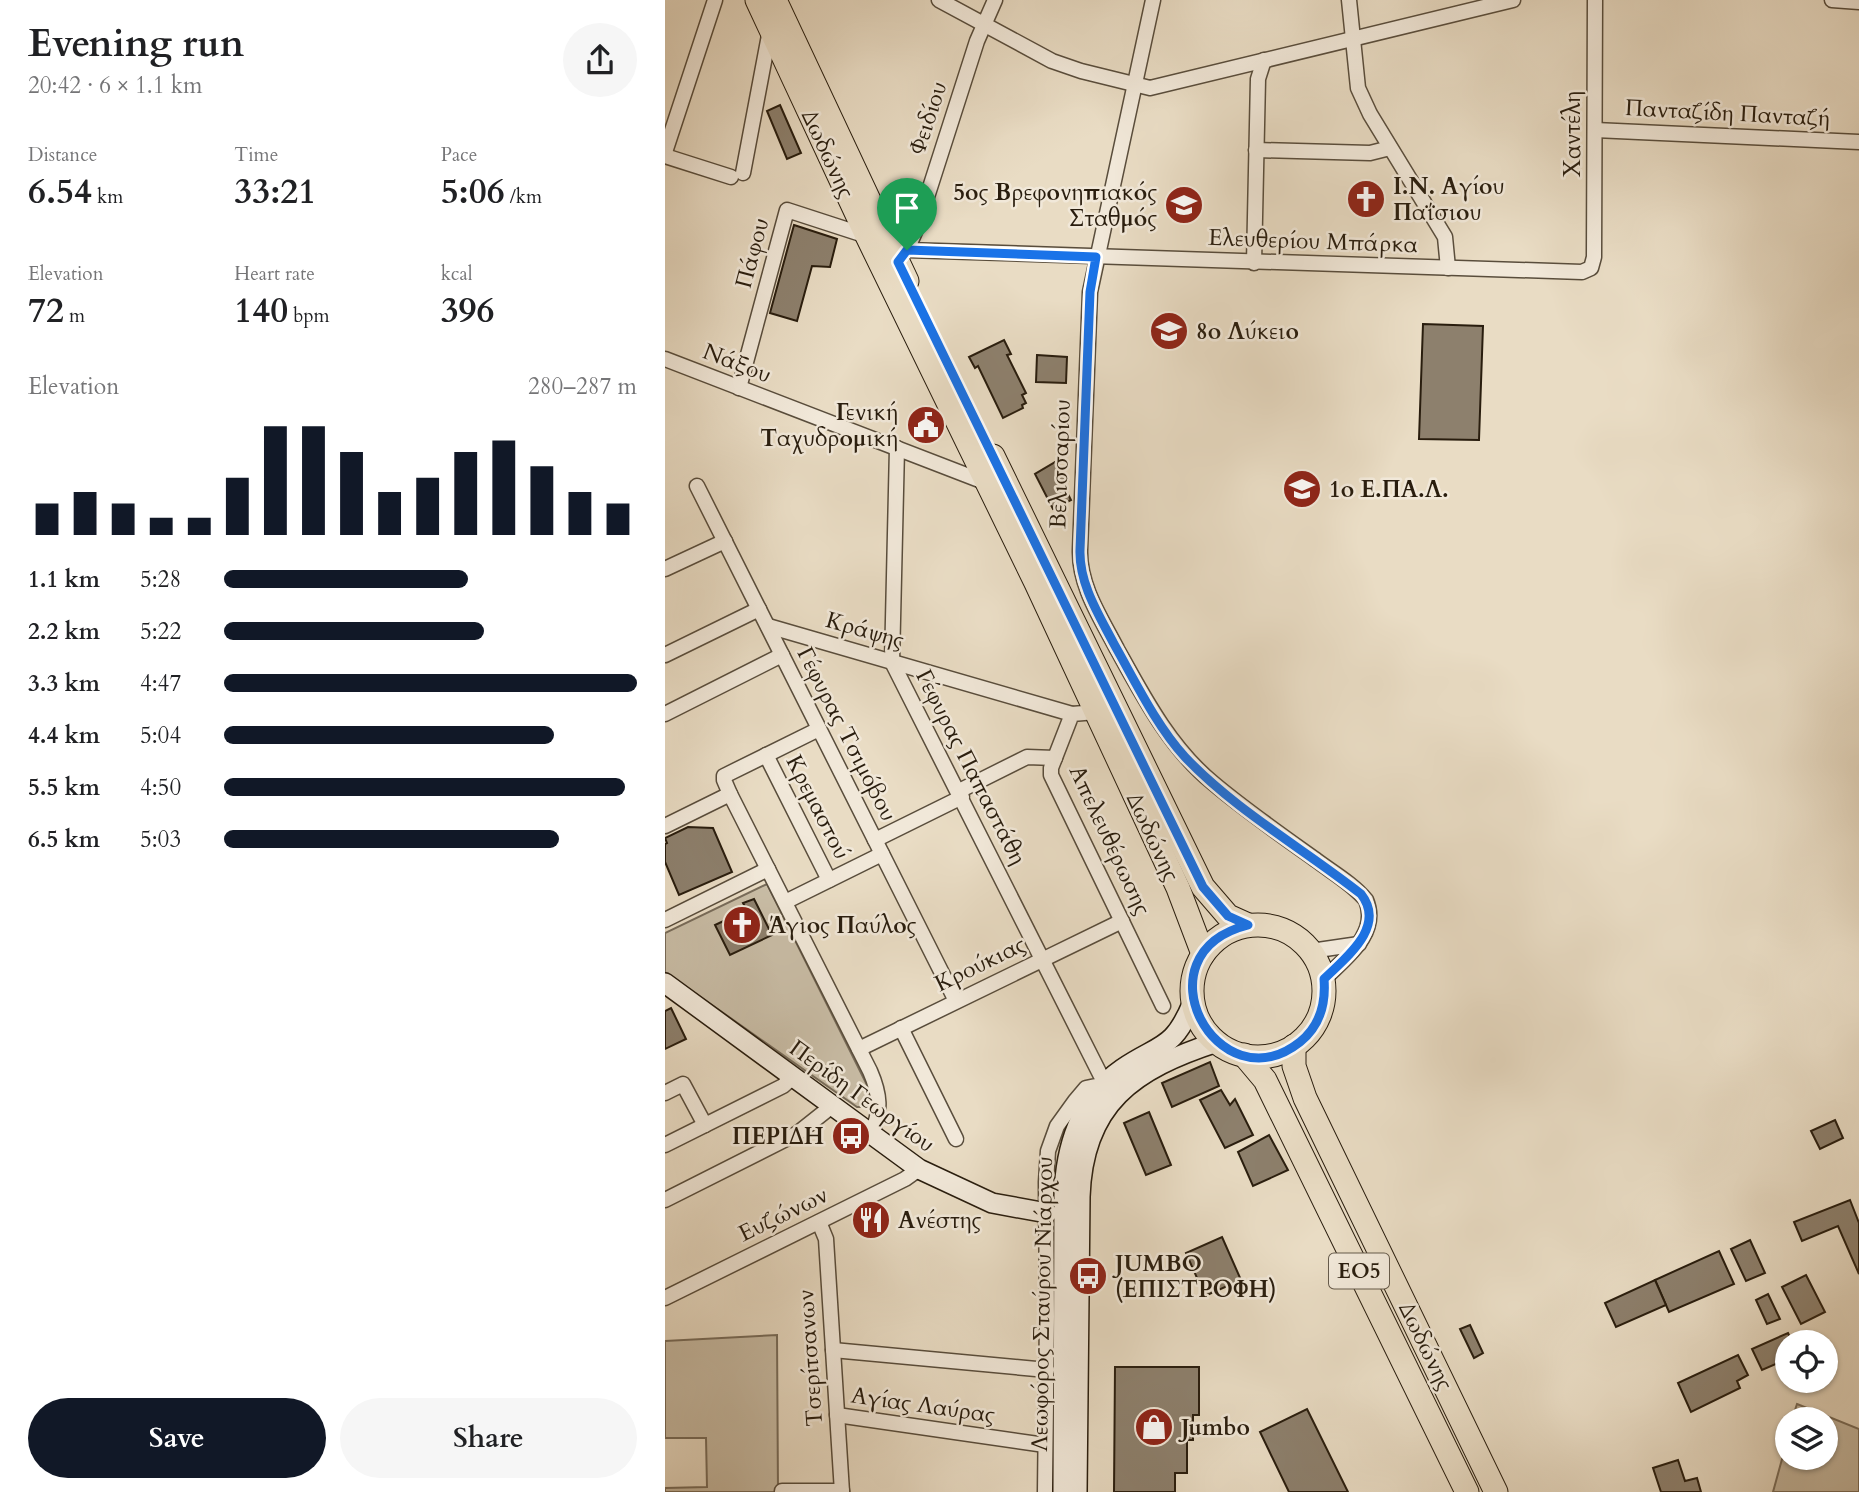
<!DOCTYPE html>
<meta charset="utf-8">
<style>
:root{--surface:#fff;--page:#f6f6f6;--text:#202124;--muted:#757577;--accent:#111827}
body{margin:0;font-family:Cardo,serif;background:var(--page);color:var(--text);height:100vh;display:flex;flex-direction:column;font-size:26px;white-space:nowrap}
*{box-sizing:border-box;margin:0}
p{font-size:23px;color:var(--muted)}
.icon{flex:none;width:38px;height:38px;fill:none;stroke:currentColor;stroke-width:2;stroke-linecap:round;stroke-linejoin:round}
.map{position:relative;flex:1;overflow:hidden}
.sheet{display:flex;flex-direction:column;background:var(--surface);width:665px}
.sheet>*{flex:none}
.tools{position:absolute;left:1110px;top:1330px;display:grid;gap:14px}
.tools a{display:grid;place-items:center;width:63px;height:63px;border-radius:50%;background:var(--surface);box-shadow:0 2px 5px #0004;font-size:35px}
.pin{position:absolute;display:grid;place-items:center;width:60px;height:60px;color:#fff;margin:-72px -30px;border-radius:50% 50% 50% 0;rotate:-45deg;box-shadow:0 0 7px #0007}
.pin .icon{rotate:45deg}
.round{display:grid;place-items:center;flex:none;width:74px;height:74px;border-radius:37px;background:var(--page)}
.overview{display:flex;align-items:center;justify-content:space-between;height:119px;padding:0 28px}
h1{font-size:38px;font-weight:700;line-height:52px}
.figures{display:grid;grid-template-columns:repeat(3,1fr);gap:10px;height:119px;padding:7px 28px}
.figures div{display:grid;align-content:center}
.figures b{font-size:35px;font-weight:700}
.figures small{font-size:19px;font-weight:400}
.figures p{font-size:19px}
.chart{height:196px;padding:14px 28px}
.chart p{display:flex;justify-content:space-between}
.chart svg{width:100%;height:126px;margin-top:7px;stroke:var(--accent);stroke-width:6}
.primary-button{display:flex;gap:14px;margin-top:auto;padding:14px 28px}
.primary-button a{flex:1;height:80px;border-radius:42px;background:var(--accent);color:#fff;font-size:28px;font-weight:700;line-height:80px;text-align:center}
.primary-button a+a{background:var(--page);color:var(--text)}
ul{padding:0 28px;list-style:none;font-size:23px}
li{display:grid;grid-template-columns:112px 84px 1fr;align-items:center;height:52px}
li i{height:18px;border-radius:9px;background:var(--accent)}
main{display:flex;flex:1;min-height:0}
.map>svg:first-child{display:block}
</style>
<main>
<section class="sheet">
<div class="overview"><div><h1>Evening run</h1><p>20:42 · 6 × 1.1 km</p></div><a class="round"><svg class="icon" aria-label="share" viewBox="0 0 24 24"><path d="M12 15V3M7 8l5-5 5 5M5 13v7h14v-7"/></svg></a></div>
<div class="figures">
<div><p>Distance</p><b>6.54<small> km</small></b></div>
<div><p>Time</p><b>33:21</b></div>
<div><p>Pace</p><b>5:06<small> /km</small></b></div>
</div>
<div class="figures">
<div><p>Elevation</p><b>72<small> m</small></b></div>
<div><p>Heart rate</p><b>140<small> bpm</small></b></div>
<div><p>kcal</p><b>396</b></div>
</div>
<div class="chart"><p><span>Elevation</span>280–287 m</p>
<svg viewBox="0 0 160 44" preserveAspectRatio="none"><path d="M5 44V33M15 44V29M25 44V33M35 44V38M45 44V38M55 44V24M65 44V6M75 44V6M85 44V15M95 44V29M105 44V24M115 44V15M125 44V11M135 44V20M145 44V29M155 44V33"/></svg>
</div>
<ul>
<li><b>1.1 km</b>5:28<i style="width:59%"></i></li>
<li><b>2.2 km</b>5:22<i style="width:63%"></i></li>
<li><b>3.3 km</b>4:47<i style="width:100%"></i></li>
<li><b>4.4 km</b>5:04<i style="width:80%"></i></li>
<li><b>5.5 km</b>4:50<i style="width:97%"></i></li>
<li><b>6.5 km</b>5:03<i style="width:81%"></i></li>
</ul>
<div class="primary-button"><a>Save</a><a>Share</a></div>
</section>
<div class="map">
<svg width="1194" height="1492" viewBox="0 0 1194 1492">
<rect width="100%" height="100%" fill="#e9dcc4"/>
<filter id="stains"><feTurbulence type="fractalNoise" baseFrequency=".00286" numOctaves="4"/><feColorMatrix values="0 0 0 0 .2 0 0 0 0 .09 0 0 0 0 .02 0 0 0 .5 -.17"/></filter>
<radialGradient id="worn" r=".72"><stop offset=".6" stop-color="#630" stop-opacity="0"/><stop offset="1" stop-color="#630" stop-opacity=".3"/></radialGradient>
<!-- green -->
<g fill="#c8bca5" stroke="#786c5a" stroke-width="2">
<path d="M 102,884 L 204,1089 L 206,1100 L 200,1107 L 192,1107 L 0,972 L 0,933 Z"/>
<path d="M 112,1335 L 113,1492 L 0,1492 L 0,1488 L 42,1487 L 41,1438 L 0,1438 L 0,1341 Z"/>
<path d="M 1132,1404 L 1194,1429 L 1194,1492 L 1108,1492 L 1122,1441 L 1122,1458 L 1160,1458 L 1160,1419 L 1127,1419 Z"/>
</g>
<!-- building -->
<g fill="#8d806d" stroke="#291d0e" stroke-width="2">
<path d="M 115,105 L 136,153 L 122,159 L 102,111 Z"/>
<path d="M 129,225 L 172,239 L 165,267 L 147,266 L 132,321 L 105,313 Z"/>
<path d="M 758,324 L 818,326 L 814,440 L 754,439 Z"/>
<path d="M 339,340 L 346,354 L 342,355 L 361,393 L 357,395 L 361,403 L 357,405 L 358,408 L 338,418 L 313,366 L 310,368 L 304,357 Z"/>
<path d="M 372,355 L 402,357 L 401,383 L 371,382 Z"/>
<path d="M 392,461 L 403,481 L 398,484 L 406,500 L 388,509 L 370,474 Z"/>
<path d="M 23,827 L 48,828 L 67,872 L 14,895 L 0,862 L 0,844 L 2,843 L 0,838 Z"/>
<path d="M 89,899 L 107,935 L 65,955 L 50,925 L 82,910 L 78,903 Z"/>
<path d="M 6,1008 L 21,1039 L 0,1049 L 0,1011 Z"/>
<path d="M 545,1062 L 554,1086 L 507,1107 L 497,1083 Z"/>
<path d="M 556,1090 L 565,1105 L 570,1099 L 588,1135 L 560,1148 L 535,1100 Z"/>
<path d="M 484,1112 L 506,1165 L 481,1175 L 459,1123 Z"/>
<path d="M 1170,1120 L 1178,1138 L 1155,1149 L 1146,1131 Z"/>
<path d="M 604,1135 L 623,1170 L 588,1186 L 573,1152 Z"/>
<path d="M 1185,1200 L 1194,1223 L 1194,1274 L 1173,1226 L 1137,1241 L 1129,1222 Z"/>
<path d="M 557,1237 L 576,1280 L 540,1296 L 521,1253 Z"/>
<path d="M 1085,1240 L 1100,1273 L 1081,1281 L 1066,1249 Z"/>
<path d="M 1054,1251 L 1069,1284 L 1004,1312 L 990,1280 Z"/>
<path d="M 1141,1275 L 1160,1312 L 1136,1324 L 1117,1287 Z"/>
<path d="M 990,1280 L 1001,1305 L 951,1327 L 940,1303 Z"/>
<path d="M 1103,1294 L 1115,1319 L 1102,1324 L 1091,1300 Z"/>
<path d="M 805,1325 L 818,1353 L 809,1358 L 795,1329 Z"/>
<path d="M 1123,1333 L 1127,1342 L 1122,1342 L 1122,1359 L 1097,1370 L 1087,1349 Z"/>
<path d="M 1073,1355 L 1083,1375 L 1072,1381 L 1075,1388 L 1026,1412 L 1013,1383 Z"/>
<path d="M 450,1367 L 534,1367 L 534,1415 L 528,1415 L 528,1440 L 522,1440 L 522,1473 L 510,1473 L 510,1492 L 449,1492 Z"/>
<path d="M 642,1409 L 683,1492 L 624,1492 L 595,1432 Z"/>
<path d="M 1013,1460 L 1020,1481 L 1032,1478 L 1036,1492 L 996,1492 L 988,1468 Z"/>
</g>
<g fill="none" stroke-linecap="round" stroke-linejoin="round">
<defs>
<g id="street">
<path d="M 274,0 L 387,61 L 416,71 L 485,88 L 848,0"/>
<path d="M 330,0 L 312,41 L 253,225 L 242,250 L 917,272 L 926,268 L 929,257 L 930,0"/>
<path d="M 488,0 L 425,292 L 415,550 C 414,586 436,618 452,649 C 478,696 505,748 548,783 C 580,810 616,835 651,860 C 667,872 688,884 701,900 C 715,934 680,958 659,979"/>
<path d="M 684,0 L 693,88 L 705,114 L 780,237 L 783,268"/>
<path d="M 1167,0 L 1194,2"/>
<path d="M 930,130 L 1194,142"/>
<path d="M 591,150 L 705,153 L 725,148"/>
<path d="M 0,152 L 50,0"/>
<path d="M 0,156 L 66,177"/>
<path d="M 78,173 L 105,30"/>
<path d="M 589,263 L 593,79 L 599,60"/>
<path d="M 0,359 L 322,483"/>
<path d="M 74,388 L 122,210 L 202,236"/>
<path d="M 232,448 L 227,662 L 440,1084 L 421,1088 L 410,1101 L 392,1126 L 383,1151 L 381,1182 L 382,1316 L 380,1492"/>
<path d="M 32,486 L 291,1001"/>
<path d="M 0,569 L 60,541"/>
<path d="M 103,626 L 407,714"/>
<path d="M 0,655 L 94,609"/>
<path d="M 431,712 L 407,714 L 386,768 L 386,775 L 498,1006"/>
<path d="M 0,714 L 117,655"/>
<path d="M 101,755 L 164,880"/>
<path d="M 294,791 L 362,757 L 390,758"/>
<path d="M 65,794 L 205,1071 C 215,1094 217,1111 206,1134"/>
<path d="M 0,826 L 65,794 L 59,780 L 59,776 L 154,729"/>
<path d="M 210,840 L 297,797"/>
<path d="M 120,902 L 217,854"/>
<path d="M 0,920 L 103,869"/>
<path d="M 646,951 L 694,944"/>
<path d="M 236,1028 L 291,1139"/>
<path d="M 194,1049 L 457,921"/>
<path d="M 0,1093 L 18,1084 L 40,1125"/>
<path d="M 0,1145 L 118,1086 L 128,1077"/>
<path d="M 0,1200 L 133,1133 L 167,1106"/>
<path d="M 154,1222 L 161,1239 L 177,1492"/>
<path d="M 0,1298 L 240,1179 L 254,1169"/>
<path d="M 168,1350 L 382,1370"/>
<path d="M 172,1415 L 380,1445"/>
<path d="M 117,1491 L 177,1491"/>
</g>
<g id="secondary">
<path d="M 0,983 L 254,1169 L 327,1203 L 382,1213"/>
<path d="M 398,1492 L 399,1196 C 400,1149 415,1098 457,1069 C 495,1043 508,1051 528,1002"/>
<path d="M 412,1492 L 415,1197 C 418,1103 469,1069 552,1042"/>
</g>
<g id="primary">
<path d="M 92,0 L 202,236 L 371,583 L 513,888 L 538,954"/>
<path d="M 110,0 L 242,281"/>
<path d="M 328,456 L 538,887 L 563,916 L 583,925"/>
<circle cx="593" cy="991" r="66"/>
<path d="M 629,1046 L 629,1066 L 640,1098 L 831,1492"/>
<path d="M 579,1055 L 600,1080 L 802,1492"/>
</g>
</defs>
<!-- street casing -->
<use href="#street" stroke="#594d3c" stroke-width="17"/>
<!-- secondary casing -->
<use href="#secondary" stroke="#291d0e" stroke-width="22"/>
<!-- primary casing -->
<use href="#primary" stroke="#291d0e" stroke-width="25"/>
<!-- street -->
<use href="#street" stroke="#f1e8d9" stroke-width="14"/>
<!-- secondary -->
<use href="#secondary" stroke="#f1e8d9" stroke-width="19"/>
<!-- primary -->
<use href="#primary" stroke="#e9dcc4" stroke-width="23"/>
</g>
<g fill="none" stroke-linecap="round" stroke-linejoin="round">
<defs>
<path id="route" d="M 242,250 L 431,257 L 425,292 L 415,550 C 414,584 434,615 449,644 C 470,681 491,725 520,757 C 570,810 639,849 696,894 C 722,927 680,958 659,979 C 661,1004 655,1026 635,1042 C 553,1107 469,954 583,925 L 563,916 L 538,887 L 233,262 Z"/>
</defs>
<!-- route casing -->
<use href="#route" stroke="#fff" stroke-width="14"/>
<!-- route -->
<use href="#route" stroke="#1a73e8" stroke-width="9"/>
</g>
<!-- icons -->
<defs>
<symbol id="church-disc" viewBox="-11 -11 22 22"><circle r="9.5" fill="#8f2418" stroke="#f1e8d9"/><path d="M-1.2-6h2.4v3.5h3.3v2.4h-3.3V6h-2.4V-.1h-3.3v-2.4h3.3Z" fill="#fff"/></symbol>
<symbol id="school-disc" viewBox="-11 -11 22 22"><circle r="9.5" fill="#8f2418" stroke="#f1e8d9"/><path d="M0-5L7-2L0 1L-7-2ZM-4 1L0 2.5L4 1V4Q0 6-4 4Z" fill="#fff"/></symbol>
<symbol id="civic-disc" viewBox="-11 -11 22 22"><circle r="9.5" fill="#8f2418" stroke="#f1e8d9"/><path d="M-.6-6.5H3V-4.5H.6V-3L4-1V1h2V6H-6V1h2V-1L-.6-3ZM-1.2 2.5V6h2.4V2.5Z" fill="#fff"/></symbol>
<symbol id="bus-disc" viewBox="-11 -11 22 22"><circle r="9.5" fill="#8f2418" stroke="#f1e8d9"/><path d="M-5-6H5V4H4V6H2V4H-2V6H-4V4H-5ZM-3.5-4V0h7V-4ZM-3.5 1.2v1.5H-2V1.2ZM2 1.2v1.5H3.5V1.2Z" fill="#fff"/></symbol>
<symbol id="restaurant-disc" viewBox="-11 -11 22 22"><circle r="9.5" fill="#8f2418" stroke="#f1e8d9"/><path d="M-5-6h1v4h1v-4h1v4h1v-4h1v5L-1.5 .5V6h-2V.5L-5-1ZM5-6V6H3V1.5H1.5Q1.5-4 5-6Z" fill="#fff"/></symbol>
<symbol id="shop-disc" viewBox="-11 -11 22 22"><circle r="9.5" fill="#8f2418" stroke="#f1e8d9"/><path d="M-5-2.5h2.3a2.7 3.5 0 0 1 5.4 0H5L5.5 6h-11ZM-1.5-2.5h3a1.5 2.3 0 0 0-3 0Z" fill="#fff"/></symbol>
</defs>
<g fill-rule="evenodd">
<use href="#church-disc" x="679" y="177" width="44" height="44"/>
<use href="#school-disc" x="497" y="183" width="44" height="44"/>
<use href="#school-disc" x="482" y="309" width="44" height="44"/>
<use href="#civic-disc" x="239" y="403" width="44" height="44"/>
<use href="#school-disc" x="615" y="467" width="44" height="44"/>
<use href="#church-disc" x="55" y="903" width="44" height="44"/>
<use href="#bus-disc" x="164" y="1114" width="44" height="44"/>
<use href="#restaurant-disc" x="184" y="1198" width="44" height="44"/>
<use href="#bus-disc" x="401" y="1254" width="44" height="44"/>
<use href="#shop-disc" x="467" y="1405" width="44" height="44"/>
</g>
<g text-anchor="middle" dominant-baseline="central" stroke-width="5" stroke-linejoin="round" paint-order="stroke">
<!-- shield labels -->
<rect fill="#f1e8d9" stroke="#655a4b" stroke-width="2" x="664" y="1253.5" width="60" height="35" rx="5"/>
<g font-size="21" font-weight="bold" fill="#291d0e">
<text x="694" y="1271">ΕΟ5</text>
</g>
<!-- street labels -->
<g font-size="23" fill="#291d0e" stroke="#f1e8d9">
<text transform="translate(1063 113) rotate(3)">Πανταζίδη Πανταζή</text>
<text transform="translate(263 118) rotate(-72)">Φειδίου</text>
<text transform="translate(907 134) rotate(-90)">Χαντέλη</text>
<text transform="translate(163 154) rotate(65)">Δωδώνης</text>
<text transform="translate(648 241) rotate(2)">Ελευθερίου Μπάρκα</text>
<text transform="translate(87 253) rotate(-75)">Πάφου</text>
<text transform="translate(72 363) rotate(21)">Νάξου</text>
<text transform="translate(395 464) rotate(-88)">Βελισσαρίου</text>
<text transform="translate(200 630) rotate(16)">Κράψης</text>
<text transform="translate(182 734) rotate(63)">Γέφυρας Τσιμόβου</text>
<text transform="translate(306 767) rotate(63)">Γέφυρας Παπαστάθη</text>
<text transform="translate(153 807) rotate(63)">Κρεμαστού</text>
<text transform="translate(488 837) rotate(65)">Δωδώνης</text>
<text transform="translate(445 840) rotate(65)">Απελευθέρωσης</text>
<text transform="translate(315 964) rotate(-26)">Κρούκιας</text>
<text transform="translate(197 1096) rotate(36)">Περίδη Γεωργίου</text>
<text transform="translate(118 1214) rotate(-26)">Ευζώνων</text>
<text transform="translate(377 1304) rotate(-89)">Λεωφόρος Σταύρου Νιάρχου</text>
<text transform="translate(761 1346) rotate(64)">Δωδώνης</text>
<text transform="translate(145 1358) rotate(-94)">Τσερίτσανων</text>
<text transform="translate(258 1405) rotate(8)">Αγίας Λαύρας</text>
</g>
<!-- poi labels -->
<g font-size="23" font-weight="bold" fill="#291d0e" stroke="#f1e8d9" text-anchor="start">
<text x="728" y="186">Ι.Ν. Αγίου<tspan x="728" dy="26">Παΐσιου</tspan></text>
<text x="492" y="192" text-anchor="end">5ος Βρεφονηπιακός<tspan x="492" dy="26">Σταθμός</tspan></text>
<text x="531" y="331">8ο Λύκειο</text>
<text x="234" y="412" text-anchor="end">Γενική<tspan x="234" dy="26">Ταχυδρομική</tspan></text>
<text x="664" y="489">1ο Ε.ΠΑ.Λ.</text>
<text x="104" y="925">Άγιος Παύλος</text>
<text x="159" y="1136" text-anchor="end">ΠΕΡΙΔΗ</text>
<text x="233" y="1220">Ανέστης</text>
<text x="450" y="1263">JUMBO<tspan x="450" dy="26">(ΕΠΙΣΤΡΟΦΗ)</tspan></text>
<text x="516" y="1427">Jumbo</text>
</g>
</g>
<rect width="100%" height="100%" filter="url(#stains)"/>
<rect width="100%" height="100%" fill="url(#worn)"/>
</svg>
<div class="tools">
<a><svg class="icon" aria-label="locate" viewBox="0 0 24 24"><circle cx="12" cy="12" r="6"/><path d="M12 2v4M12 18v4M2 12h4M18 12h4"/></svg></a>
<a><svg class="icon" aria-label="layers" viewBox="0 0 24 24"><path d="M12 4l9 5-9 5-9-5zM3 14l9 5 9-5"/></svg></a>
</div>
<div class="pin" style="left:242px;top:250px;background:#1e9e55"><svg class="icon" aria-label="arrive" viewBox="0 0 24 24"><path d="M6 21V4h12l-3 4 3 4H6"/></svg></div>
</div>
</main>
